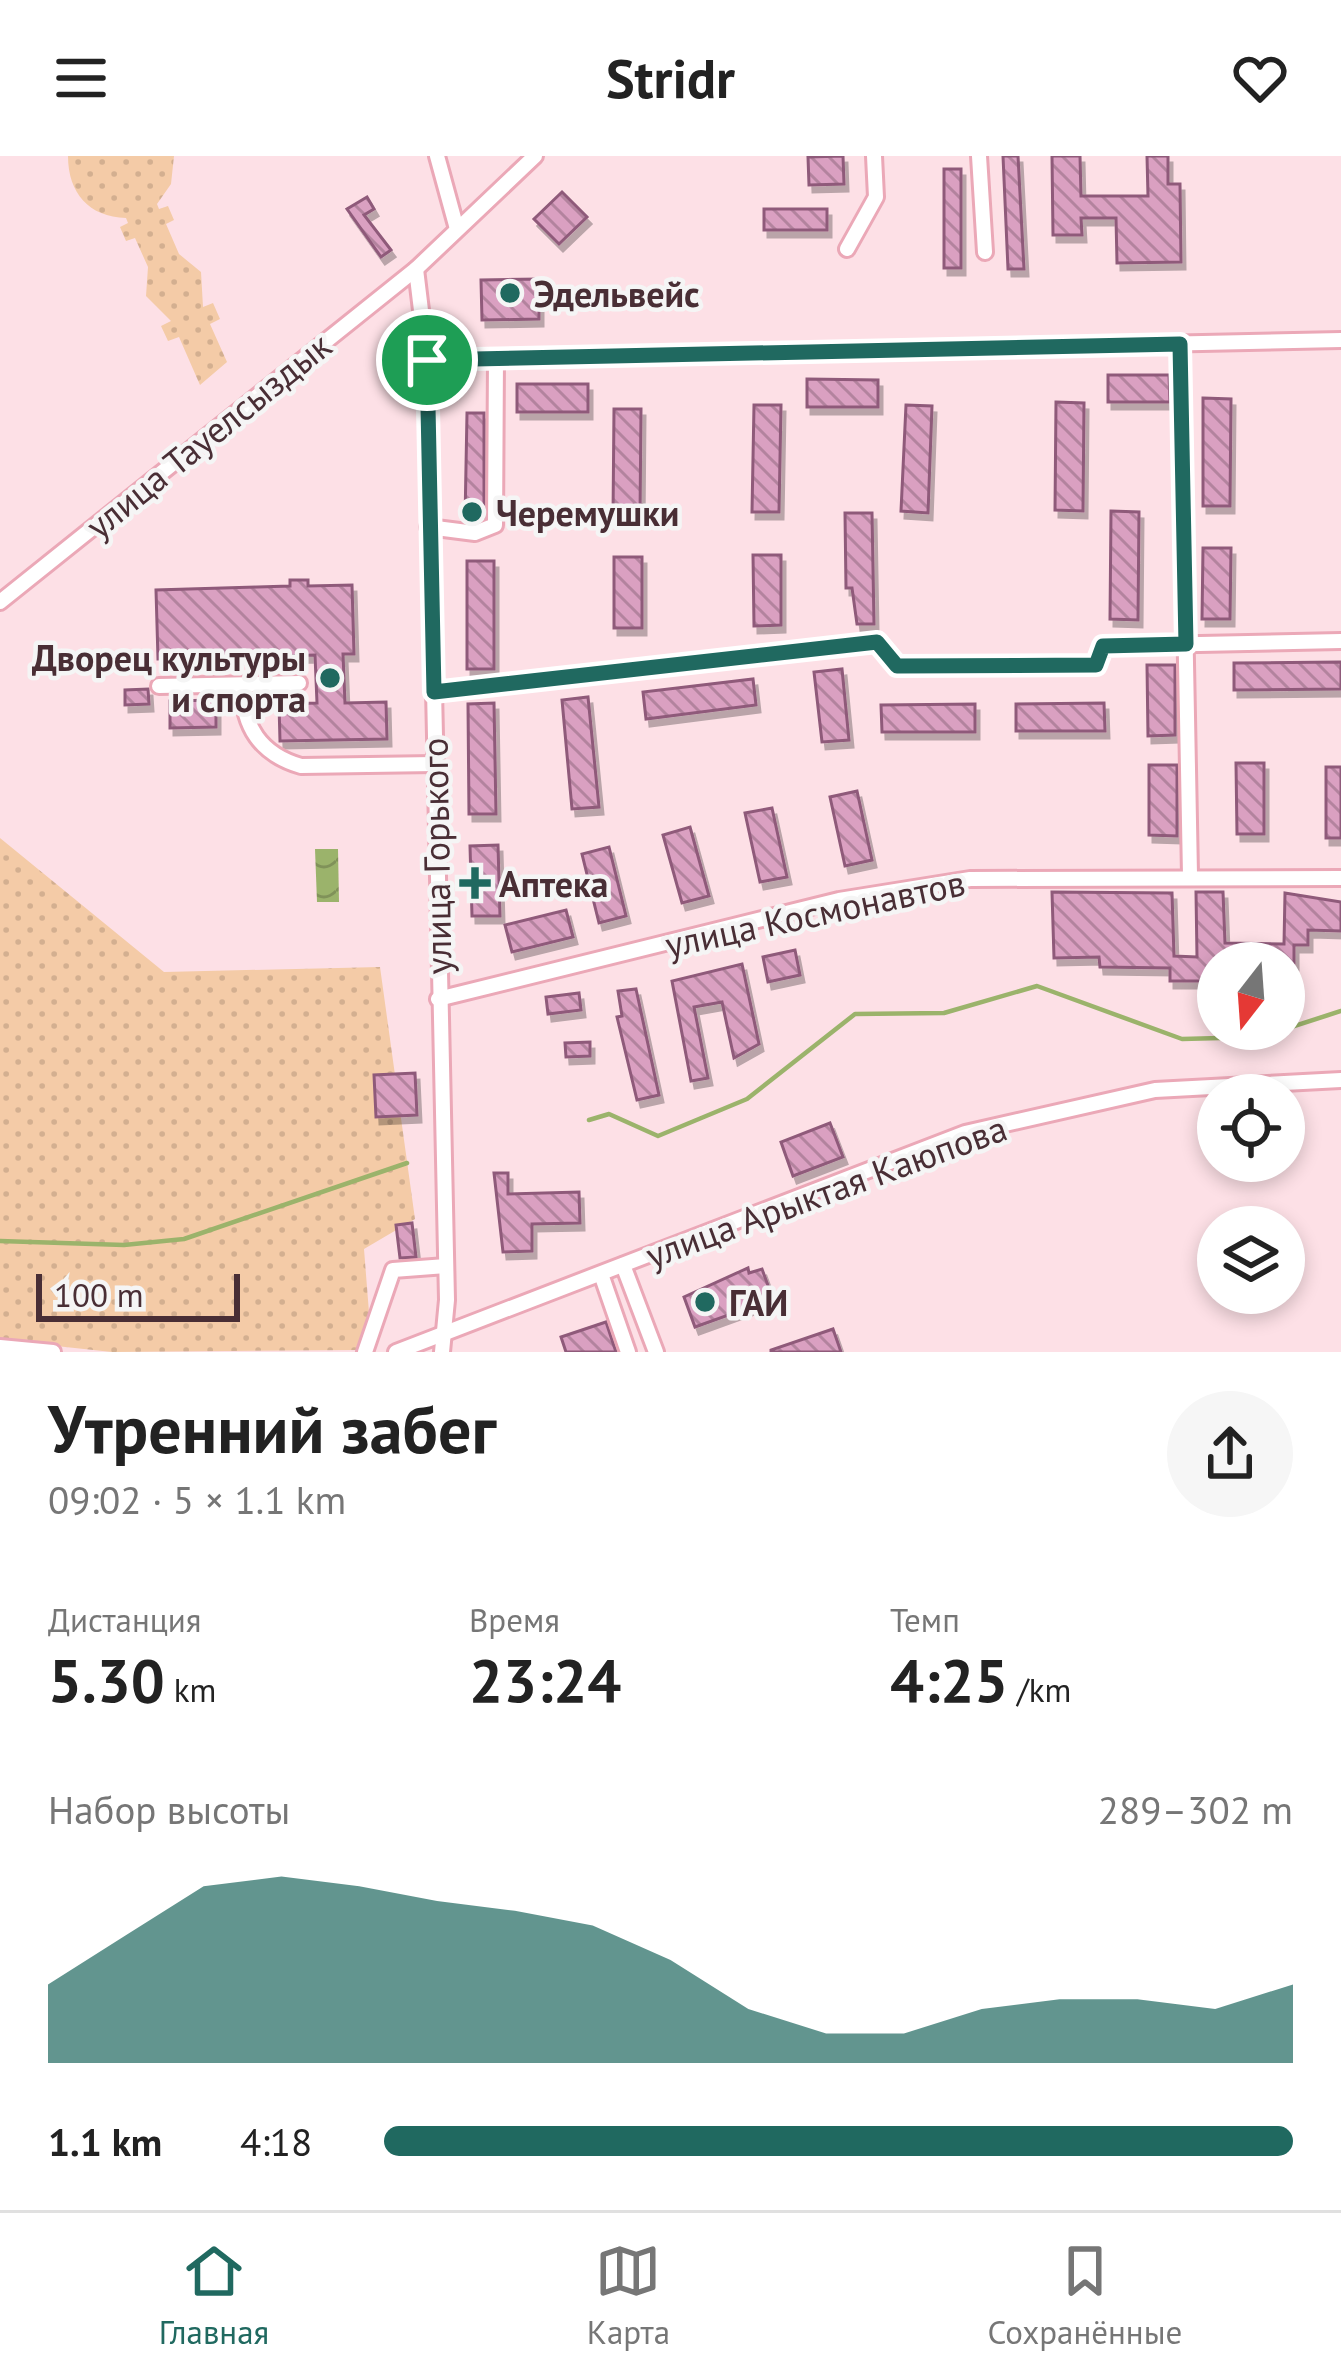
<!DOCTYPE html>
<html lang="ru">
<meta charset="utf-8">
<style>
:root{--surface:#fff;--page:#f6f6f6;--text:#222;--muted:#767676;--line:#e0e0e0;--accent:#206960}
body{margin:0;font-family:"PT Sans",sans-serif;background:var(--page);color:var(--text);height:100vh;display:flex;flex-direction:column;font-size:45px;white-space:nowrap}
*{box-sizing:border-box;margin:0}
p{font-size:39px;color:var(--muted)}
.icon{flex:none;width:66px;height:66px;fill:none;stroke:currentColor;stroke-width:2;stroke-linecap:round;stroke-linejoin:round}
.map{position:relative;height:1196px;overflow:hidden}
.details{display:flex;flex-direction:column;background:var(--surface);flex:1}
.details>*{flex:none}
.needle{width:78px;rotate:197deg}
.controls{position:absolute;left:1197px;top:786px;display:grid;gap:24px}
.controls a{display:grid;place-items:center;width:108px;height:108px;border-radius:50%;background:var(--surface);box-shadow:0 6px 18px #0003;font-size:60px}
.scale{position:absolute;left:36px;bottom:30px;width:204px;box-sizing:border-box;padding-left:12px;border:6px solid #492e35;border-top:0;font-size:33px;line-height:42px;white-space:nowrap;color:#492e35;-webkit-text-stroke:9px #f5f5f5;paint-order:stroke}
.pin{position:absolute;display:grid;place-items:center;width:102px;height:102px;color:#fff;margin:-51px;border:6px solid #fff;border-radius:50%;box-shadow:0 3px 12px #0007}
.round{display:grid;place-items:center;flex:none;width:126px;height:126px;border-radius:63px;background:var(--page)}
.headline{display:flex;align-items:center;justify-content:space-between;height:204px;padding:0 48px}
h1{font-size:66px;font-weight:800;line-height:90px}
.figures{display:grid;grid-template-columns:repeat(3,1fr);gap:18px;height:204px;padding:12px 48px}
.figures div{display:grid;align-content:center}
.figures b{font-size:60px;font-weight:800}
.figures small{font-size:33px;font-weight:400}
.figures p{font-size:33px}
.chart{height:336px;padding:24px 48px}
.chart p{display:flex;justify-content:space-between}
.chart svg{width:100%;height:216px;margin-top:12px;fill:var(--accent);opacity:.7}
ul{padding:0 48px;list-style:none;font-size:39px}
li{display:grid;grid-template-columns:192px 144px 1fr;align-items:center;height:90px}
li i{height:30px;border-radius:15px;background:var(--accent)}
header{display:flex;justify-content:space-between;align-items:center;height:156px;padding:0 48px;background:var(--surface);font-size:54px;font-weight:800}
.tab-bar{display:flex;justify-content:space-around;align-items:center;height:168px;border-top:3px solid var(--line);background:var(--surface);font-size:33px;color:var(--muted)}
.tab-bar a{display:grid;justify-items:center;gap:6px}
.tab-bar .selected{color:var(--accent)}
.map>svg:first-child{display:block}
</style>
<header><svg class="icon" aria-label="menu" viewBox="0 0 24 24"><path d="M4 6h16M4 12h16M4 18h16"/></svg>Stridr<svg class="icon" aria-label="heart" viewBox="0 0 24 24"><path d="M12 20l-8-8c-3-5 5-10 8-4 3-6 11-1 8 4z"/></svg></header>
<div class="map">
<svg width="1341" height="1196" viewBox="0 0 1341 1196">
<defs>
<pattern id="park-dots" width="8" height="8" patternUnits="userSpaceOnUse" patternTransform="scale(3)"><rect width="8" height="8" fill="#f4cba7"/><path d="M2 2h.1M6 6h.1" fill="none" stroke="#d3af90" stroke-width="1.8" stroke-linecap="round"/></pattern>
<pattern id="water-waves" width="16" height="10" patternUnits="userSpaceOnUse" patternTransform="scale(3)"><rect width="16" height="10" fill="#9bb36b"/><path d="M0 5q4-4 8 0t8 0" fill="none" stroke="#809259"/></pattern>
<pattern id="building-back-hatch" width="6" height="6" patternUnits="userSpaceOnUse" patternTransform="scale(3)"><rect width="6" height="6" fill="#daa0c1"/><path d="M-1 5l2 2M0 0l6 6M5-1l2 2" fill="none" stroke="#b3839e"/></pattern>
<filter id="shadow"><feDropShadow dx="4" dy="7" stdDeviation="0" flood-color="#0004"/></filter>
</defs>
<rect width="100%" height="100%" fill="#fde0e6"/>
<!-- park -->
<g fill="url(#park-dots)">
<path d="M 68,0 L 174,0 L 171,28 L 157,48 L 159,53 L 168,50 L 174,64 L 166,68 L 179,98 L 201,116 L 203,151 L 213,147 L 220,163 L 210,168 L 227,206 L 200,229 L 179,181 L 168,185 L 161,170 L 171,165 L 146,140 L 148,111 L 135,82 L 126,85 L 120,71 L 128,67 L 126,62 C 89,61 68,37 68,0 Z"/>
<path d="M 0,682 L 164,816 L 380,811 L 415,1063 L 364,1093 L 371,1182 L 362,1194 L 112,1196 L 0,1184 Z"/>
</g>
<!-- water -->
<path fill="url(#water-waves)" d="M 315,693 L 338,693 L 339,746 L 317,746 Z"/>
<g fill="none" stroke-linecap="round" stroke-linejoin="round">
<!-- stream -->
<g stroke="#9bb36b" stroke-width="4.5">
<path d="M 589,964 L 609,958 L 658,980 L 747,943 L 855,858 L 944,857 L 1037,830 L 1182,883 L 1260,881 L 1341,855"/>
<path d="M 0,1085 L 124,1089 L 184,1083 L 407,1007"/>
</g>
</g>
<!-- building -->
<g fill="url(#building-back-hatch)" stroke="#8f5a7a" stroke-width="3" filter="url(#shadow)">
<path d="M 843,0 L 844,28 L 809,29 L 808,1 Z"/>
<path d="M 1003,0 L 1018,0 L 1024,113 L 1008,113 Z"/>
<path d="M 1052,0 L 1080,0 L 1081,40 L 1148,40 L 1147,0 L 1168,0 L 1168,28 L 1180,28 L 1181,106 L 1117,107 L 1116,62 L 1081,62 L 1082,79 L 1053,79 Z"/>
<rect x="944" y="13" width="17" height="99"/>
<path d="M 562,36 L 587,61 L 559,88 L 534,63 Z"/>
<path d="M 367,41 L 374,53 L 364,59 L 391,94 L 381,101 L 347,53 Z"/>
<rect x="764" y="53" width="63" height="21"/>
<path d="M 539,123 L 539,163 L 482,164 L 481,124 Z"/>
<path d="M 1108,219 L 1169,219 L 1170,246 L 1108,246 Z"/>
<path d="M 807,223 L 878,224 L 878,251 L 807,251 Z"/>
<rect x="517" y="228" width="71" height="28"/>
<path d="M 1203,242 L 1231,243 L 1230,350 L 1203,350 Z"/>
<path d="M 1056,246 L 1084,247 L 1083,355 L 1055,354 Z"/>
<path d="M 754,249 L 781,249 L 779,356 L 752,356 Z"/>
<path d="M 906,249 L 932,250 L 928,357 L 901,355 Z"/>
<path d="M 614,253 L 641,253 L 640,361 L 613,361 Z"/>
<path d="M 467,257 L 484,257 L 484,361 L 476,365 L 465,364 Z"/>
<path d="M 1111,355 L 1139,356 L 1138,464 L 1110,463 Z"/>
<path d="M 845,357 L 872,357 L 874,468 L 857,468 L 852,432 L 846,432 Z"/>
<path d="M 1203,392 L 1231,392 L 1230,463 L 1202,463 Z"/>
<path d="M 753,399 L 781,399 L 781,469 L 754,470 Z"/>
<rect x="614" y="401" width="28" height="71"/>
<rect x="467" y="405" width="27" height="108"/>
<path d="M 290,424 L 308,424 L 308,430 L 352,429 L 354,498 L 343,498 L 345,547 L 386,546 L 387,583 L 280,585 L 279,548 L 317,547 L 315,499 L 158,503 L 156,434 L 290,430 Z"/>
<path d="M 1341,506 L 1341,533 L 1234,534 L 1234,507 Z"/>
<path d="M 1147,509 L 1175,509 L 1175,579 L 1148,580 Z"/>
<path d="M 842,513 L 849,584 L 822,586 L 814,516 Z"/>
<path d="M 753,523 L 756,549 L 646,563 L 643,536 Z"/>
<path d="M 148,533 L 149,548 L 125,549 L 125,534 Z"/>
<path d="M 588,541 L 599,651 L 572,653 L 562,544 Z"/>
<path d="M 216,544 L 216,571 L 170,572 L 170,545 Z"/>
<path d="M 494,547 L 496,658 L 469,658 L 468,548 Z"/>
<path d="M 1104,547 L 1105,575 L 1016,575 L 1016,548 Z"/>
<path d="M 975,548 L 975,576 L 882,576 L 881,549 Z"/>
<path d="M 1236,607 L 1264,607 L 1264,678 L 1237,678 Z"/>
<path d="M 1149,609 L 1177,609 L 1177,680 L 1149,679 Z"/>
<rect x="1326" y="611" width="15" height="71"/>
<path d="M 857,635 L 872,704 L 845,710 L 830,641 Z"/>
<path d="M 772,652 L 787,721 L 760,726 L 745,657 Z"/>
<path d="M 690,671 L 709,740 L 682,747 L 663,679 Z"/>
<path d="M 498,689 L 500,760 L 472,760 L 470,690 Z"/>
<path d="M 609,691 L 626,760 L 599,767 L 582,698 Z"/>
<path d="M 1052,736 L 1172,737 L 1174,800 L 1197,801 L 1196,736 L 1223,736 L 1225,787 L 1284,788 L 1285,737 L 1341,746 L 1341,775 L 1308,774 L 1308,789 L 1294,789 L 1294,807 L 1218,807 L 1211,812 L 1211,825 L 1170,825 L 1170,812 L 1100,811 L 1099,801 L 1054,802 Z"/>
<path d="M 566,754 L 573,781 L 512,796 L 505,769 Z"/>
<path d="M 795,794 L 800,819 L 768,826 L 763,801 Z"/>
<path d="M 742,808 L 759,888 L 734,902 L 722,846 L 694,851 L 708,922 L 691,925 L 672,825 Z"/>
<path d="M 636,833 L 659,939 L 637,944 L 617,861 L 622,860 L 618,835 Z"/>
<path d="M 579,837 L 581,854 L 548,858 L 546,841 Z"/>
<path d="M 590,886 L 590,900 L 566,901 L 565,887 Z"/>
<path d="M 415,917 L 417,959 L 376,961 L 374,919 Z"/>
<path d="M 830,967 L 843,1001 L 793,1020 L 781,986 Z"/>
<path d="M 494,1017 L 508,1017 L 508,1038 L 579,1036 L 580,1067 L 532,1068 L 532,1095 L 503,1096 Z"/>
<path d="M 412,1067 L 416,1101 L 400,1102 L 396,1069 Z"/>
<path d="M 748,1112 L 749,1117 L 762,1113 L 773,1143 L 695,1171 L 684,1141 Z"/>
<path d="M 606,1166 L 616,1196 L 566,1196 L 561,1181 Z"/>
<path d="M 833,1173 L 841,1196 L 771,1196 L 771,1194 Z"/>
</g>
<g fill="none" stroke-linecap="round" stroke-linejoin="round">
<defs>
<g id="minor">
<path d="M 437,0 L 457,73"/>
<path d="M 979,0 L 985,96"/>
<path d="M 847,93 L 876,41 L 874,0"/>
<path d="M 416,113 L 427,204 L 447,1144 L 442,1196"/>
<path d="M 1180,188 L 1190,719"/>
<path d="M 427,204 L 1341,184"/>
<path d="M 428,371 L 475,377 L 495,369 L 496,202"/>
<path d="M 0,446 L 416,113 L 535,0"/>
<path d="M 242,529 C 243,571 260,598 301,610 L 435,608"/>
<path d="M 159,530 L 299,527"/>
<path d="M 434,535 L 877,486 L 897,510 L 1096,509 L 1103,490 L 1341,485"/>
<path d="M 438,843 L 839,744 L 970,723 L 1341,722"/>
<path d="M 623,1109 L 656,1196"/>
<path d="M 601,1118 L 628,1196"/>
<path d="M 0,1191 L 53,1196"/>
<path d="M 365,1196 L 393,1114 L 446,1110"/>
<path d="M 396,1196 L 965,977 L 1155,934 L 1341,924"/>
</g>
</defs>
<!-- minor casing -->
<use href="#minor" stroke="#eba8b7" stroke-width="20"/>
<!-- minor -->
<use href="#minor" stroke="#fff" stroke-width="14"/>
</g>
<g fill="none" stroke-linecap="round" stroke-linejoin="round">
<defs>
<path id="route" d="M 1180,188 L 1186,488 L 1103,490 L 1096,509 L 897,510 L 877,486 L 434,536 L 427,204 Z"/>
</defs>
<!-- route casing -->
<use href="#route" stroke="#fff" stroke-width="24"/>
<!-- route -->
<use href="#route" stroke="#206960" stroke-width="15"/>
</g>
<!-- markers -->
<g fill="#206960" stroke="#f5f5f5" stroke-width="4.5">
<circle cx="510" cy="137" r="12"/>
<circle cx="472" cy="356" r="12"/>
<circle cx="330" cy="522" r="12"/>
<path d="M469 709h12v12h12v12h-12v12h-12v-12h-12v-12h12z"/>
<circle cx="705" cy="1146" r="12"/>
</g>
<g text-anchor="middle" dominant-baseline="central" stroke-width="9" stroke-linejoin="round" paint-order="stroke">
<!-- poi labels -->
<g font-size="36" font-weight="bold" fill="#492e35" stroke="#f5f5f5" text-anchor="start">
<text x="534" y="137">Эдельвейс</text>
<text x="496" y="356">Черемушки</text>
<text x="306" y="501" text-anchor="end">Дворец культуры<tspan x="306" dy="41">и спорта</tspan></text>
<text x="499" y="727">Аптека</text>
<text x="729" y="1146">ГАИ</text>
</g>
<!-- street labels -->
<g font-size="36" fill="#492e35" stroke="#f5f5f5">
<text transform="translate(208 279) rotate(-39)">улица Тауелсыздык</text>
<text transform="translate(436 700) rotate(-91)">улица Горького</text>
<text transform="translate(815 757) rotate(-12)">улица Космонавтов</text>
<text transform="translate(826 1035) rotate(-20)">улица Арыктая Каюпова</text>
</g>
</g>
</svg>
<div class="controls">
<a><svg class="needle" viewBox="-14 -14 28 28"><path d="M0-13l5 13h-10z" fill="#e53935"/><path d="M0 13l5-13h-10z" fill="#767676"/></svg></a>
<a><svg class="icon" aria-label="locate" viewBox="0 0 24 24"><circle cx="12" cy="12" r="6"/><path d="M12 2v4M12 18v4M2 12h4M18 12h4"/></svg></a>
<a><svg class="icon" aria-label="layers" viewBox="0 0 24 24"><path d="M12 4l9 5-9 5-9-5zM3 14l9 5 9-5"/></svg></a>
</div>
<div class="scale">100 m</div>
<div class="pin" style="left:427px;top:204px;background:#1e9e55"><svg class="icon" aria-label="arrive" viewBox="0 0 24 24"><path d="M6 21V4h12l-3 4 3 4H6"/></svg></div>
</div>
<section class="details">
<div class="headline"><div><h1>Утренний забег</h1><p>09:02 · 5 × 1.1 km</p></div><a class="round"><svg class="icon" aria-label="share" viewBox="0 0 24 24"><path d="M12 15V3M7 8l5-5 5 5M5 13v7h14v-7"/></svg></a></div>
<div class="figures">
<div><p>Дистанция</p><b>5.30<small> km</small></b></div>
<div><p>Время</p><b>23:24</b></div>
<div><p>Темп</p><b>4:25<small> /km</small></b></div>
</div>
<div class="chart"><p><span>Набор высоты</span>289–302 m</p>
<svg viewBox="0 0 160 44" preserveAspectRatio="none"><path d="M0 44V28L10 18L20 8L30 6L40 8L50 11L60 13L70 16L80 23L90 33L100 38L110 38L120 33L130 31L140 31L150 33L160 28V44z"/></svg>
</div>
<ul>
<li><b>1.1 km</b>4:18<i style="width:100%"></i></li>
</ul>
</section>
<nav class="tab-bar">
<a class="selected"><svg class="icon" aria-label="home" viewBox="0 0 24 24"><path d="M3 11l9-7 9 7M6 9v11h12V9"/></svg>Главная</a>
<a><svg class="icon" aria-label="map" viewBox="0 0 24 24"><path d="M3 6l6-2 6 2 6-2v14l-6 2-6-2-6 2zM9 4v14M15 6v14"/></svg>Карта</a>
<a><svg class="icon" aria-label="saved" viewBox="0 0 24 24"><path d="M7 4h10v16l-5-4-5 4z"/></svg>Сохранённые</a>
</nav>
